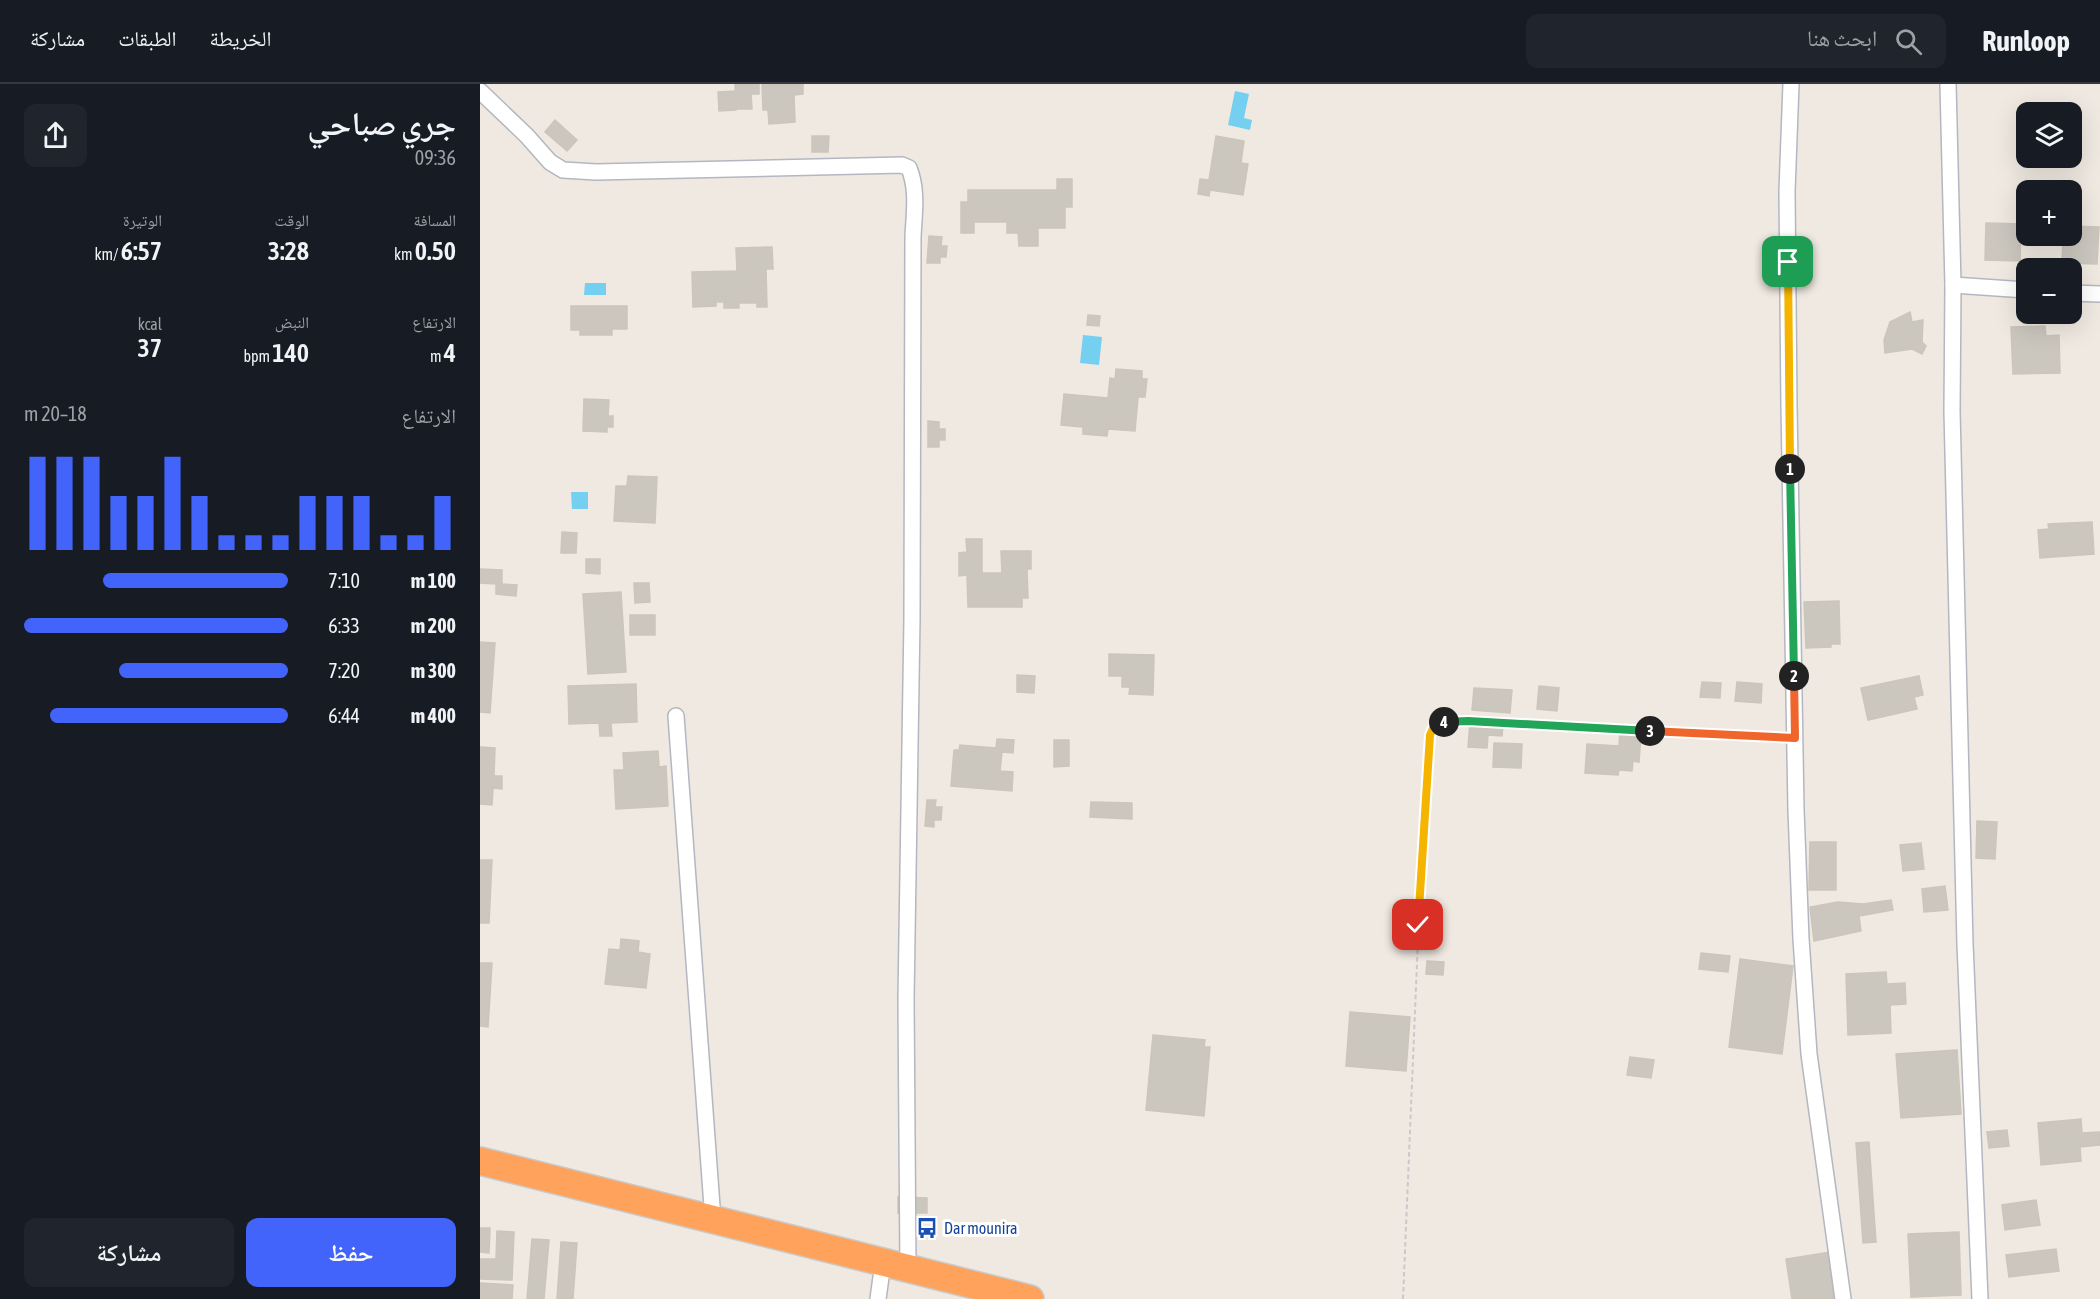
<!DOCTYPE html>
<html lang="ar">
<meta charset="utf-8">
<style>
:root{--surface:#171b24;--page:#20242c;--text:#f1f3f6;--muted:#9ea1a6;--line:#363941;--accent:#4264fb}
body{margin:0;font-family:"Asap Condensed","Noto Naskh Arabic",sans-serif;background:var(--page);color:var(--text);direction:rtl;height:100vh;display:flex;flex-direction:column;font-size:22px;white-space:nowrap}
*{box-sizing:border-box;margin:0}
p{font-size:20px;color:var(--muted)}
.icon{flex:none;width:33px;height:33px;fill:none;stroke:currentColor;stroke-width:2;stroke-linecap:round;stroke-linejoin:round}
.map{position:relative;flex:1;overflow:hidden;direction:ltr}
.details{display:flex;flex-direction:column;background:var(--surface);width:480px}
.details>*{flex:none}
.controls{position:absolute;left:1536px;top:18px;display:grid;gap:12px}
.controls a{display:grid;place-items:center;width:66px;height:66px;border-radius:12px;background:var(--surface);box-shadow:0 6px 24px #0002;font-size:30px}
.pin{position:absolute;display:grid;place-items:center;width:51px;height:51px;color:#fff;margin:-26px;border-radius:12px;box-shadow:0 3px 9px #0006}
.km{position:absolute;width:30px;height:30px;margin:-15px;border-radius:50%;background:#222;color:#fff;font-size:16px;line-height:30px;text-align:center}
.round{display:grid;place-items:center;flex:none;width:63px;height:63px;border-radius:12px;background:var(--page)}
.overview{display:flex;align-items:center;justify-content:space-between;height:102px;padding:0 24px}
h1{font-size:33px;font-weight:600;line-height:45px}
.figures{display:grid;grid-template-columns:repeat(3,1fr);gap:9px;height:102px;padding:6px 24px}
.figures div{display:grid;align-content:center}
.figures b{font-size:26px;font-weight:600}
.figures small{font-size:16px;font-weight:400}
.figures p{font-size:16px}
.chart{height:168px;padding:12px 24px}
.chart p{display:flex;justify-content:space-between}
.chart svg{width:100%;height:108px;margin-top:6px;stroke:var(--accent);stroke-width:6}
.primary-button{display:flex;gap:12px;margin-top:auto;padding:12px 24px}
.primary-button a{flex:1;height:69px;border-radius:12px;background:var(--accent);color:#fff;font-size:24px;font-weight:600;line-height:69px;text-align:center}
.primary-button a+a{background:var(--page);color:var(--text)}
ul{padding:0 24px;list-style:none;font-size:20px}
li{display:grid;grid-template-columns:96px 72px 1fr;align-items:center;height:45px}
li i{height:15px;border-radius:8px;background:var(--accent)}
header{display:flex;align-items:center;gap:36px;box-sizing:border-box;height:84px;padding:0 30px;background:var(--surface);border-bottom:2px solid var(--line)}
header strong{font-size:28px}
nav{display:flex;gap:33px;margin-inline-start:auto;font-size:21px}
.search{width:420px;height:54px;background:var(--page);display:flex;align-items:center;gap:15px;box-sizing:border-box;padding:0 21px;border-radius:12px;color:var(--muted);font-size:22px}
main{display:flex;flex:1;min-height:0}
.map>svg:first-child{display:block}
</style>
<header>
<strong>Runloop</strong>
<div class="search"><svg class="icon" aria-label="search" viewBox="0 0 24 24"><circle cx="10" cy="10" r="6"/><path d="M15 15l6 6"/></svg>ابحث هنا</div>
<nav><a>الخريطة</a><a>الطبقات</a><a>مشاركة</a></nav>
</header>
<main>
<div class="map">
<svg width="1620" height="1215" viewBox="0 0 1620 1215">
<rect width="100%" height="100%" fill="#efe9e1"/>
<!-- water -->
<g fill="#75cff0">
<path d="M 755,7 L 769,10 L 764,34 L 772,36 L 770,46 L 748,41 Z"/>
<path d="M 105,199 L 126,199 L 126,211 L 104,211 Z"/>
<path d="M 603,251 L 622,253 L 619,281 L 600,279 Z"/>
<path d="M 91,408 L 108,408 L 108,425 L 92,425 Z"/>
</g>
<!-- building -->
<g fill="#cbc7bf" stroke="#cbc5ba" stroke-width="1.5">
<path d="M 255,0 L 279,0 L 279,10 L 271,10 L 272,25 L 256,25 Z"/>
<path d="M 282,0 L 323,0 L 323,10 L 314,11 L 315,38 L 289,40 L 288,26 L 283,26 Z"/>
<path d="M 255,7 L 256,26 L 239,27 L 238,8 Z"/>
<path d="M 75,36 L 97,56 L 87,67 L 65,48 Z"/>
<path d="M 332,52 L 349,52 L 348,68 L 332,68 Z"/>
<path d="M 736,52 L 764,57 L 761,79 L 768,80 L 763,111 L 730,106 L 729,112 L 718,110 L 720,95 L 729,96 Z"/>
<path d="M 577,95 L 592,95 L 592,123 L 585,123 L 585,144 L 558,144 L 558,162 L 539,162 L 538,149 L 527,149 L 527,138 L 494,138 L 494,149 L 481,149 L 481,118 L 488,118 L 488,106 L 577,106 Z"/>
<path d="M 1506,139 L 1541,140 L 1540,177 L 1505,176 Z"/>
<path d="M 1592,142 L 1619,143 L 1617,180 L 1582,179 L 1583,152 L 1592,152 Z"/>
<path d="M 449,152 L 462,153 L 461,162 L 467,162 L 466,173 L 460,173 L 460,179 L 447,179 Z"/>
<path d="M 292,163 L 293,185 L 286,185 L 287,223 L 277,223 L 277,219 L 259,219 L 259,224 L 244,224 L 244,218 L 236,218 L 236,222 L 213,223 L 212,188 L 257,187 L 256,164 Z"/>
<path d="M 91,222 L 147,222 L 147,245 L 132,245 L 132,251 L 100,251 L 100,246 L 91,246 Z"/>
<path d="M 1430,228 L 1432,238 L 1443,236 L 1442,258 L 1446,262 L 1442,270 L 1432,265 L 1405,269 L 1404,256 L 1410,238 Z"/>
<path d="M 608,231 L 620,232 L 619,242 L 607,241 Z"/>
<path d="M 1565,242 L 1566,252 L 1579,251 L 1580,289 L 1533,290 L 1531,243 Z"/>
<path d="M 636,285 L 662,287 L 662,295 L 667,295 L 665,313 L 658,313 L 655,347 L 628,345 L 627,352 L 603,350 L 603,343 L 581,341 L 584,310 L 628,314 L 630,294 L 635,295 Z"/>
<path d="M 104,315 L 129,316 L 128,332 L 133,332 L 133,343 L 127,343 L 127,348 L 103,347 Z"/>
<path d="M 448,337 L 459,338 L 459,345 L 465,345 L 465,356 L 459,356 L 459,363 L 448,363 Z"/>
<path d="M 148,392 L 177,393 L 175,439 L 134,437 L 136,402 L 147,402 Z"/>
<path d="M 1612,438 L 1614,470 L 1560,474 L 1558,446 L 1569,445 L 1568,440 Z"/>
<path d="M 82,448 L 97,449 L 96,469 L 81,469 Z"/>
<path d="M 486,455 L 502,455 L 502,489 L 522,489 L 521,467 L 551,467 L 551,485 L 547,485 L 548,514 L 542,514 L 542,523 L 488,523 L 487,491 L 479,492 L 479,469 L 487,468 Z"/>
<path d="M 106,475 L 120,475 L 120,490 L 106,489 Z"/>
<path d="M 0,485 L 22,486 L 22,500 L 37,501 L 36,512 L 16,510 L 16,500 L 0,499 Z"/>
<path d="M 154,499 L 169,499 L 170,518 L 155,519 Z"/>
<path d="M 141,508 L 146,588 L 108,590 L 103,510 Z"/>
<path d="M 1359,517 L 1360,560 L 1351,560 L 1351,563 L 1326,564 L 1324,518 Z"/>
<rect x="150" y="531" width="25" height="20"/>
<path d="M 0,558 L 15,559 L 10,629 L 0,628 Z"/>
<path d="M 629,570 L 674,571 L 673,611 L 649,610 L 650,603 L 642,603 L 642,592 L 629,592 Z"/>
<path d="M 537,591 L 555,592 L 554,609 L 537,608 Z"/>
<path d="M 1439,592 L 1443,611 L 1434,613 L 1437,625 L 1388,636 L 1381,604 Z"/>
<path d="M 1222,598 L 1241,599 L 1240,614 L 1220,613 Z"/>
<path d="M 1257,598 L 1282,600 L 1281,619 L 1255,617 Z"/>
<path d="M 156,600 L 157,638 L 131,639 L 132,652 L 120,652 L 119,639 L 89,640 L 88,602 Z"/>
<path d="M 1059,602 L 1079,604 L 1077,627 L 1057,625 Z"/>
<path d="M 994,604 L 1032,606 L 1030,629 L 992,626 Z"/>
<path d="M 990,639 L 1023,641 L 1022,652 L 1008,651 L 1007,664 L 988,663 Z"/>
<path d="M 1140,646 L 1161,650 L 1159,678 L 1153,677 L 1152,687 L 1139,686 L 1138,691 L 1105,689 L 1107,660 L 1139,662 Z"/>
<path d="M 517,655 L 534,656 L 533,669 L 522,668 L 520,687 L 533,688 L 532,707 L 471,702 L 474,666 L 479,666 L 480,661 L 516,664 Z"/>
<path d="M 574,656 L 589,656 L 589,682 L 574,683 Z"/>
<path d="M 1014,659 L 1042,660 L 1041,684 L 1013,683 Z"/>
<path d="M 0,663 L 15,664 L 14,692 L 22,692 L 22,705 L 13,704 L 12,721 L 0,720 Z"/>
<path d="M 178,667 L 179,683 L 186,682 L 188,722 L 136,725 L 134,686 L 144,686 L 143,669 Z"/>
<path d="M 447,716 L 456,716 L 455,723 L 462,723 L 461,736 L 454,736 L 454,743 L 445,742 Z"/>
<path d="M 611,718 L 652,719 L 652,735 L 610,733 Z"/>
<path d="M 1497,737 L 1517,738 L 1515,775 L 1496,774 Z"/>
<path d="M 1330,758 L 1356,758 L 1356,806 L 1329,806 Z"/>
<path d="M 1441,759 L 1444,785 L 1423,787 L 1420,761 Z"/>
<path d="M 0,776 L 12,776 L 9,839 L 0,839 Z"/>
<path d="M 1465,802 L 1468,826 L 1444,828 L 1442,805 Z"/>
<path d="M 1411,816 L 1413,826 L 1379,832 L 1381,847 L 1334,857 L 1330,823 L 1358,818 L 1383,820 Z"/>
<path d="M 141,855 L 159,857 L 158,868 L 170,870 L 166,904 L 125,900 L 129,865 L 140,866 Z"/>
<path d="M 1221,869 L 1250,872 L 1248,888 L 1219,885 Z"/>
<path d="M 1260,875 L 1313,882 L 1302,970 L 1249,963 Z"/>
<path d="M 947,877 L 964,878 L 963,891 L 946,890 Z"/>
<path d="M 0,879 L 12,879 L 8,943 L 0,942 Z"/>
<path d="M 1406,888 L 1407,900 L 1425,899 L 1426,920 L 1410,921 L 1411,949 L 1368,951 L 1366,890 Z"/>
<path d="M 870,928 L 930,933 L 926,987 L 866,982 Z"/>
<path d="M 673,951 L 725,956 L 724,963 L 730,963 L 724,1032 L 666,1026 Z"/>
<path d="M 1477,966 L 1481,1030 L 1421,1034 L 1416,970 Z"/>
<path d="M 1150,973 L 1174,976 L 1171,994 L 1147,991 Z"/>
<path d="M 1601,1035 L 1602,1049 L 1620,1048 L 1620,1061 L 1600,1063 L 1601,1077 L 1561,1081 L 1558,1039 Z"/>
<path d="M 1527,1046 L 1529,1062 L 1509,1064 L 1507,1048 Z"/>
<path d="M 1389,1058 L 1396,1158 L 1383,1159 L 1376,1059 Z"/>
<path d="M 418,1113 L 447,1114 L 447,1129 L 418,1129 Z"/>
<path d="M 1556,1116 L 1560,1141 L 1525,1146 L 1522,1121 Z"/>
<path d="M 0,1144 L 10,1144 L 9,1169 L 0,1168 Z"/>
<path d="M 17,1147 L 34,1148 L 32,1196 L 0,1195 L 0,1175 L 16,1175 Z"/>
<path d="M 1479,1148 L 1481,1211 L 1431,1213 L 1428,1150 Z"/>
<path d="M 52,1155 L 69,1156 L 64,1215 L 47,1215 Z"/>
<path d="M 81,1158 L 97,1159 L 93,1215 L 77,1215 Z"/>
<path d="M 1576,1165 L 1579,1187 L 1529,1193 L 1526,1171 Z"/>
<path d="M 1350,1168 L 1358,1215 L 1312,1215 L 1306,1175 Z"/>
<path d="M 0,1199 L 33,1201 L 32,1215 L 0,1215 Z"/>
</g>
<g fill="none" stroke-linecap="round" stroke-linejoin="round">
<defs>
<g id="street">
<path d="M 1311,0 L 1307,107 L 1309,322 L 1316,726 L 1321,855 L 1329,970 L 1363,1215"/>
<path d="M 1468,0 L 1473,201 L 1472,327 L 1485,860 L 1500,1215"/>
<path d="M 0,7 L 47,52 L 70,78 L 83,86 L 116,88 L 422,81 L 429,84 C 438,106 434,130 433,153 L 432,535 L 426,915 L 428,1186"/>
<path d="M 1473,201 L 1546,206"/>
<path d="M 1592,209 L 1620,210"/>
<path d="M 196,632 L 233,1136"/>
<path d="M 398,1215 L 401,1193"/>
</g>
<path id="highway" d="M 0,1077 L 550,1215"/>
</defs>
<!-- street casing -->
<use href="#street" stroke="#b4b7c1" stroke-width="18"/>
<!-- highway casing -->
<use href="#highway" stroke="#c9c9c9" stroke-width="30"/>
<!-- path -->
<path stroke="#c9c9c9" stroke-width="2" stroke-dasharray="4.5 3" stroke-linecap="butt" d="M 923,1215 L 942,759 L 947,676 L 949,651 L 954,642 L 963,638 L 988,637 L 1300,653"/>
<!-- street -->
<use href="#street" stroke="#fff" stroke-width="15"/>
<!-- highway -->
<use href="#highway" stroke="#ffa35c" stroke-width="27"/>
</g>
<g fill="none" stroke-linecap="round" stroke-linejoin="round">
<defs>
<path id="split-1" d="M 1308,178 L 1310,385"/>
<path id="split-2" d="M 1310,385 L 1314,592"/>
<path id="split-3" d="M 1170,647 L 1315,654 L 1314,592"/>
<path id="split-4" d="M 964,638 L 988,637 L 1170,647"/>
<path id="split-5" d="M 938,841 L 950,651 L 954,642 L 964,638"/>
</defs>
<!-- split-1 casing -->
<use href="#split-1" stroke="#fff" stroke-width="12"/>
<!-- split-2 casing -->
<use href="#split-2" stroke="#fff" stroke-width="12"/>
<!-- split-3 casing -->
<use href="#split-3" stroke="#fff" stroke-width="12"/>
<!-- split-4 casing -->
<use href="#split-4" stroke="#fff" stroke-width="12"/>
<!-- split-5 casing -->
<use href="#split-5" stroke="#fff" stroke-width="12"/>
<!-- split-1 -->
<use href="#split-1" stroke="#f5b400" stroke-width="8"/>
<!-- split-2 -->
<use href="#split-2" stroke="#22a559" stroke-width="8"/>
<!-- split-3 -->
<use href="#split-3" stroke="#f0652b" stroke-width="8"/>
<!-- split-4 -->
<use href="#split-4" stroke="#22a559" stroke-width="8"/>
<!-- split-5 -->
<use href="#split-5" stroke="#f5b400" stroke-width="8"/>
</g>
<!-- icons -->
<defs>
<symbol id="bus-bare" viewBox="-9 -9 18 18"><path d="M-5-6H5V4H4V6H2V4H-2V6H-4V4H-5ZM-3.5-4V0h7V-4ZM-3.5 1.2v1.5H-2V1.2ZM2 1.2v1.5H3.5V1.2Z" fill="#1a4fb4" stroke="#fff" stroke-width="2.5" paint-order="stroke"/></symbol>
</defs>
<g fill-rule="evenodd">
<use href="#bus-bare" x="432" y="1129" width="30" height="30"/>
</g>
<g text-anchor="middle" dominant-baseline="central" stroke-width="6" stroke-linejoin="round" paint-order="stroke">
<!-- transit labels -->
<g font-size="16" fill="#164399" stroke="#fff" text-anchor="start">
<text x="464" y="1144">Dar mounira</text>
</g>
</g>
</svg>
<div class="controls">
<a><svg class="icon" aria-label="layers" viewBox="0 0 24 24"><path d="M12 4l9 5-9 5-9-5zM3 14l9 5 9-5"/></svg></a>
<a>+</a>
<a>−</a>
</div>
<div class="pin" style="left:1308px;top:178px;background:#1e9e55"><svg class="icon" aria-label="arrive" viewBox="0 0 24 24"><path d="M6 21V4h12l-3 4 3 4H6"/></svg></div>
<div class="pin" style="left:938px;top:841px;background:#d93025"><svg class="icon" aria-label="check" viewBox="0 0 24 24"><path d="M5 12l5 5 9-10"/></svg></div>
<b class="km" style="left:1310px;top:385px">1</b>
<b class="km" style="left:1314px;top:592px">2</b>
<b class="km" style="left:1170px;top:647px">3</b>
<b class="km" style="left:964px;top:638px">4</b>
</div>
<section class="details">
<div class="overview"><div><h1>جري صباحي</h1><p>09:36</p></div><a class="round"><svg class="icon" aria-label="share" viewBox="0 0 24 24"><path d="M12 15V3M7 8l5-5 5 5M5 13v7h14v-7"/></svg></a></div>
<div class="figures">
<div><p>المسافة</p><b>0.50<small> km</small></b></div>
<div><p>الوقت</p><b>3:28</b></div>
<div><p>الوتيرة</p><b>6:57<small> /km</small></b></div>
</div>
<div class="figures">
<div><p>الارتفاع</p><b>4<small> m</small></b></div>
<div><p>النبض</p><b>140<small> bpm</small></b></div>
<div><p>kcal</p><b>37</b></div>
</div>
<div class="chart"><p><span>الارتفاع</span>18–20 m</p>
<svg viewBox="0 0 160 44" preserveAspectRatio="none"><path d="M5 44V6M15 44V6M25 44V6M35 44V22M45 44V22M55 44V6M65 44V22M75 44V38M85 44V38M95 44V38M105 44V22M115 44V22M125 44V22M135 44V38M145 44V38M155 44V22"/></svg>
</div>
<ul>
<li><b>100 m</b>7:10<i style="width:70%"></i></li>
<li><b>200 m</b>6:33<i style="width:100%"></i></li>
<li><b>300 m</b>7:20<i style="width:64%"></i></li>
<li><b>400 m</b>6:44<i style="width:90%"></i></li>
</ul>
<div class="primary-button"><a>حفظ</a><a>مشاركة</a></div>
</section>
</main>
